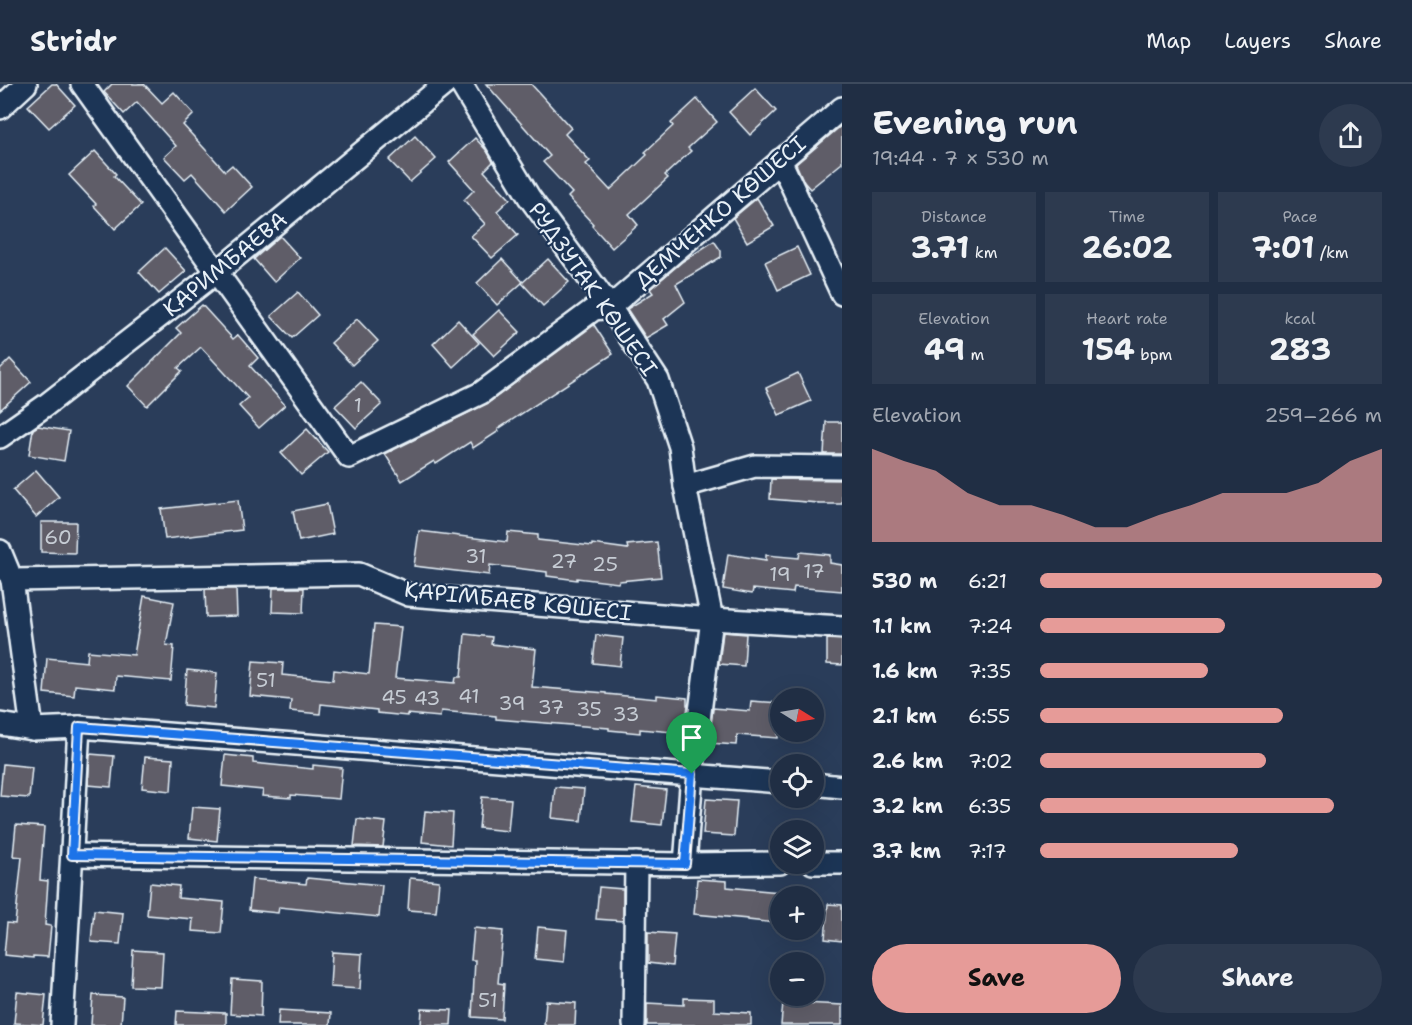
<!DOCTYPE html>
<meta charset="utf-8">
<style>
:root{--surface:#202e44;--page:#2d3a4f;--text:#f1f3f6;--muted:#a2a8b2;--line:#3d4a5d;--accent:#e69b98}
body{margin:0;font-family:"Shantell Sans",sans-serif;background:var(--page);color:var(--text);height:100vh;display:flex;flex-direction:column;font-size:22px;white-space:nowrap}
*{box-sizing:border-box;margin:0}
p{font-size:20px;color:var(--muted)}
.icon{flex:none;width:33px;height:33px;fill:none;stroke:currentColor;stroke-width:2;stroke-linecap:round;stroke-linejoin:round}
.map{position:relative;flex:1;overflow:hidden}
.drawer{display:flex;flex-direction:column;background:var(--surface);width:570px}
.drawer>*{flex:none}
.needle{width:39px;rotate:101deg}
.tools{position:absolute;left:770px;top:604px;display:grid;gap:12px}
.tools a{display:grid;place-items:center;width:54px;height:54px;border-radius:50%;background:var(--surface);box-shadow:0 6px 24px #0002,0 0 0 2px var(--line);font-size:30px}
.pin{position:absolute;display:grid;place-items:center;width:51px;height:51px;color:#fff;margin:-62px -26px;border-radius:50% 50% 50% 0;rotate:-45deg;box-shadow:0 0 6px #0007}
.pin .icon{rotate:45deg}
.round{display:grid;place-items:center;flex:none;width:63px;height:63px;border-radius:32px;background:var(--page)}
.head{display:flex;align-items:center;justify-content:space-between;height:102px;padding:0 30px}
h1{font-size:33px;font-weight:700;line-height:45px}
.metrics{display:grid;grid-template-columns:repeat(3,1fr);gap:9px;height:102px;padding:6px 30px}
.metrics div{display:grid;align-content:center;border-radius:0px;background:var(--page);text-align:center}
.metrics b{font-size:30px;font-weight:700}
.metrics small{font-size:16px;font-weight:400}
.metrics p{font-size:16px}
.chart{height:168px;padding:12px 30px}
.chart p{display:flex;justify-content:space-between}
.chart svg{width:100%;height:108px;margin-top:6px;fill:var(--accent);opacity:.7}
.button{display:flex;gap:12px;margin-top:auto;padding:12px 30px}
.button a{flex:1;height:69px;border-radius:36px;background:var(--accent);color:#111;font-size:24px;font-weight:700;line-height:69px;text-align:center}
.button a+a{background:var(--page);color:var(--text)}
ul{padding:0 30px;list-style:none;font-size:20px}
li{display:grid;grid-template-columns:96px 72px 1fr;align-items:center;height:45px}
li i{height:15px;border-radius:8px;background:var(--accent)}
header{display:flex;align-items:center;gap:36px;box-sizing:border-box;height:84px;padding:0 30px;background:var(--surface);border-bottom:2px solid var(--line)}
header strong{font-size:28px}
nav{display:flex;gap:33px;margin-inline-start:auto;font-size:21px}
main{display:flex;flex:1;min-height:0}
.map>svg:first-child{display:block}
</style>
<header>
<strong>Stridr</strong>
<nav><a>Map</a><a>Layers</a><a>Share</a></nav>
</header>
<main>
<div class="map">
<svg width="842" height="941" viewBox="0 0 842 941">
<rect width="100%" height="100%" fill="#2a3d5a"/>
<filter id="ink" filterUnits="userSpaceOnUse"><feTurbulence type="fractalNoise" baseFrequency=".0167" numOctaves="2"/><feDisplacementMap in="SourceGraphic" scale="12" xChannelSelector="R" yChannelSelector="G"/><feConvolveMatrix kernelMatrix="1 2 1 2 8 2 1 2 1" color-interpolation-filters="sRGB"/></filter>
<g filter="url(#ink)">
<!-- building -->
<g fill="#5e5d68" stroke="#e8f1f8" stroke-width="1.5">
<path d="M 52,0 L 56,0 L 75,21 L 49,44 L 28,22 Z"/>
<path d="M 112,0 L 144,0 L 162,19 L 174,8 L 194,30 L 183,41 L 225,87 L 232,81 L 252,103 L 226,127 L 192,89 L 185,95 L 164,73 L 176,62 L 137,18 L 124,30 L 104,8 Z"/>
<path d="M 486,0 L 531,0 L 571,44 L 565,50 L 590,77 L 586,80 L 610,106 L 647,71 L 645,68 L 673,42 L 671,39 L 697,15 L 717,38 L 688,64 L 691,67 L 665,91 L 668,94 L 629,130 L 638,141 L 612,164 L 592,142 L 593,140 L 568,113 L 572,109 L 543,78 L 550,72 Z"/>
<path d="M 755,4 L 776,27 L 750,51 L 729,28 Z"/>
<path d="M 842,41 L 842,79 L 810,105 L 804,98 L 796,80 Z"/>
<path d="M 415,52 L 436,75 L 410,98 L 389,76 Z"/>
<path d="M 475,54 L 487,67 L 493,78 L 484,87 L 510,115 L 497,127 L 518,151 L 492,174 L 471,152 L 485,140 L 464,116 L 474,106 L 449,78 Z"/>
<path d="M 95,67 L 116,90 L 114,92 L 141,121 L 115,145 L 94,122 L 96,120 L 69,91 Z"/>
<path d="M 757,114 L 774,142 L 747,158 L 733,134 Z"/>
<path d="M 280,152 L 300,174 L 274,198 L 254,175 Z"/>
<path d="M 714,157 L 721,167 L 721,173 L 676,200 L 685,218 L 664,235 L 668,241 L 646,254 L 627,225 L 653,209 L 650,205 L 683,177 Z"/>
<path d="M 797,163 L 810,191 L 778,206 L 765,178 Z"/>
<path d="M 165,164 L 186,187 L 159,210 L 139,188 Z"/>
<path d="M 502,175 L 523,198 L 497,221 L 477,199 Z"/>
<path d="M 548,175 L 569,198 L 543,222 L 522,199 Z"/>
<path d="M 298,208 L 318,231 L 292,254 L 271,232 Z"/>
<path d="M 202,221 L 233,255 L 238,251 L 258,274 L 250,282 L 285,321 L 259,344 L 239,322 L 248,314 L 201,263 L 178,284 L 182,287 L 147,322 L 128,302 L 181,249 L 176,244 Z"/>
<path d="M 499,226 L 520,248 L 494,272 L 473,250 Z"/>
<path d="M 357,235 L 378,257 L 352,281 L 331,259 Z"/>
<path d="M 458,236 L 479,259 L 453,283 L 433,260 Z"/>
<path d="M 594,241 L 613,270 L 498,345 L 499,347 L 473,364 L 470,358 L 436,380 L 434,377 L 402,397 L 385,370 L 488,319 Z"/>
<path d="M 10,275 L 31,298 L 0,326 L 0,285 Z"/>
<path d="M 798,289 L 811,317 L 779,331 L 766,304 Z"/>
<path d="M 361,298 L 382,320 L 356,344 L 335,322 Z"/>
<path d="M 826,338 L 842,338 L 842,370 L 824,370 Z"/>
<path d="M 38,342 L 69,347 L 64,377 L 29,371 L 33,345 Z"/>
<path d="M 307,345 L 328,368 L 301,391 L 281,369 Z"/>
<path d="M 36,386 L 59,413 L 36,433 L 13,406 Z"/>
<path d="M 771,395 L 842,396 L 842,420 L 818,420 L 818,419 L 770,415 Z"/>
<path d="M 238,416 L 242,446 L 165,455 L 161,425 Z"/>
<path d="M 327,420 L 333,450 L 299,457 L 293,427 Z"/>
<path d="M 41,438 L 76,438 L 75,469 L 41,468 Z"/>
<path d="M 419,447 L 507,458 L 508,448 L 538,451 L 538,456 L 592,462 L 592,460 L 628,465 L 627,461 L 657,458 L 661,493 L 619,497 L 618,499 L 577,494 L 577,496 L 547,492 L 547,488 L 490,481 L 489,491 L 414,482 Z"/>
<path d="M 800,468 L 830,471 L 830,479 L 842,481 L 842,507 L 794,503 L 793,509 L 753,505 L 752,510 L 723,505 L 728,470 L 766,476 L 766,471 L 799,474 Z"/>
<path d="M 273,504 L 304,504 L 303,529 L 272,528 Z"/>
<path d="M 205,505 L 236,505 L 237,532 L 206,533 Z"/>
<path d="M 144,512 L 174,518 L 166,561 L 174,562 L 171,597 L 116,592 L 115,605 L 75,601 L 74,612 L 44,609 L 47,574 L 87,578 L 88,567 L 134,571 Z"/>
<path d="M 374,541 L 401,543 L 395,594 L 455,599 L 456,593 L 461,593 L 465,550 L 492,553 L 491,560 L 536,565 L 532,603 L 606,609 L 606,610 L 657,615 L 657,611 L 687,614 L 687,621 L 688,621 L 684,649 L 640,645 L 640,649 L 609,646 L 609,644 L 496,635 L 496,632 L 441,627 L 440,633 L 407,630 L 407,632 L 377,629 L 377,626 L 321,620 L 320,630 L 290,627 L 291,616 L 250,612 L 253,577 L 283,579 L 282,591 L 333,596 L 334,586 L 369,590 Z"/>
<path d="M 723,548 L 746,550 L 744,582 L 719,580 Z"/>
<path d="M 596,551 L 623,554 L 620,582 L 593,579 Z"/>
<path d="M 827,555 L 842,556 L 842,581 L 827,580 Z"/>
<path d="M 187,586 L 217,589 L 214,624 L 184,621 Z"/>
<path d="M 751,617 L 780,619 L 778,654 L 737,651 L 736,661 L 709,659 L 713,624 L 750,627 Z"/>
<path d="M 90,670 L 114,672 L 111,703 L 88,701 Z"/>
<path d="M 225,671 L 253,674 L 253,679 L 313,685 L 313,681 L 342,684 L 339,715 L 291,711 L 291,714 L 262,712 L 263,706 L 222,702 Z"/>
<path d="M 145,673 L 173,675 L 171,707 L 142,704 Z"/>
<path d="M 3,680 L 32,683 L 29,714 L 0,712 Z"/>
<path d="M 555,703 L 584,705 L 581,737 L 552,734 Z"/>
<path d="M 636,703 L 666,706 L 662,741 L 632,738 Z"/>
<path d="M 482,713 L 511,715 L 508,747 L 479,744 Z"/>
<path d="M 706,715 L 737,717 L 734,752 L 703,750 Z"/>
<path d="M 192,723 L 220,725 L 217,757 L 189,754 Z"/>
<path d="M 425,727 L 453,729 L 451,761 L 422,758 Z"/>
<path d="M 357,735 L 386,738 L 383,763 L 354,762 Z"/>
<path d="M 16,741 L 44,743 L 40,796 L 48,797 L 45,841 L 51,842 L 48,873 L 33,872 L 33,874 L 4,871 L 7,839 L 15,840 L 22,773 L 13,772 Z"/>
<path d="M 307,794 L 382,801 L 379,833 L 279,823 L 278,829 L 249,826 L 252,795 L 306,800 Z"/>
<path d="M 410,794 L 439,797 L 436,828 L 408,826 Z"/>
<path d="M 697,795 L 727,797 L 727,803 L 780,808 L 777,839 L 748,836 L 748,835 L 694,830 Z"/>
<path d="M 150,799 L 179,802 L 178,814 L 224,818 L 221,849 L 192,847 L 193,835 L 147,831 Z"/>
<path d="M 599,803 L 623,805 L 623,837 L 596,835 Z"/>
<path d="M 828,820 L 842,821 L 842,857 L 825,855 Z"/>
<path d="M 94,826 L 123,829 L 120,860 L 91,858 Z"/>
<path d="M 538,843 L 567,846 L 564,878 L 535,875 Z"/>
<path d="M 474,844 L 503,847 L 498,899 L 504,900 L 502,935 L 472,933 L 475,876 L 471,876 Z"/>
<path d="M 648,848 L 675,850 L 672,882 L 648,879 Z"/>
<path d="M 133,866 L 163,868 L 161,903 L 131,902 Z"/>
<path d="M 332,868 L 362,870 L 360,905 L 330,903 Z"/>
<path d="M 232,895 L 262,897 L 261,932 L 230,930 Z"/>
<path d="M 17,908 L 46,911 L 43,941 L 14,939 Z"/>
<path d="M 93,911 L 123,913 L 121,941 L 91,941 Z"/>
<path d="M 684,914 L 714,915 L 714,927 L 751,929 L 751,941 L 647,941 L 647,919 L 684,921 Z"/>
<path d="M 546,917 L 576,919 L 575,941 L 544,941 Z"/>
<path d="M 783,918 L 842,921 L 842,941 L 781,941 Z"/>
<path d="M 422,925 L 452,926 L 451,941 L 421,941 Z"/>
<path d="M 279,926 L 331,929 L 330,941 L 278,941 Z"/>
<path d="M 177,927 L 226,929 L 226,941 L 176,941 Z"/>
</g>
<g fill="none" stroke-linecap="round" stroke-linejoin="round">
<defs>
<g id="minor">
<path d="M 82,0 L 349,373 L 481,309 L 594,225 L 610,223 L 842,24"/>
<path d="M 461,0 L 529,113 L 610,223 L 658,296 L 680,363 L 685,402 L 712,535 L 692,690 L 685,780"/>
<path d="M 0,24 L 26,0"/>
<path d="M 780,76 L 842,210"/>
<path d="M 0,353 L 46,321 L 217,188 L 445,0"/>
<path d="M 685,402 L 755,382 L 842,383"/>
<path d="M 0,467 L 12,496 L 359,490 L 409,511 L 712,535 L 842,543"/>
<path d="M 12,496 L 32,645"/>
<path d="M 0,640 L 32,645 L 79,643 L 780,698"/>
<path d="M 813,700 L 842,703"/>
<path d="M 72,771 L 685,780 L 780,779"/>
<path d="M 813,779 L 842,779"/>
<path d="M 62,941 L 79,643"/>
<path d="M 634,941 L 636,779"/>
</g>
</defs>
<!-- minor casing -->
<use href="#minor" stroke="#e8f1f8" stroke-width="26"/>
<!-- minor -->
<use href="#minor" stroke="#1d3557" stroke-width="21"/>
</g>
</g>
<g fill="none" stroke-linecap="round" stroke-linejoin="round" filter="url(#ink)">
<defs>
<path id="route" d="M 79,643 L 692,690 L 685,780 L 72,771 Z"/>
</defs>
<!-- route casing -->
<use href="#route" stroke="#fff" stroke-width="12"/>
<!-- route -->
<use href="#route" stroke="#1a73e8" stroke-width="8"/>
</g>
<g text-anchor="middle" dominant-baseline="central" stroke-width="4.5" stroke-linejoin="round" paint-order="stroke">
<!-- number labels -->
<g font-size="20" fill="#c6ccd4">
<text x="358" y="321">1</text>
<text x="58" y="453">60</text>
<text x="476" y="472">31</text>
<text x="564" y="477">27</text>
<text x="605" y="480">25</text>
<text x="814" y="487">17</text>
<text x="780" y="490">19</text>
<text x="266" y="596">51</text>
<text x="469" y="612">41</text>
<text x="394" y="613">45</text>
<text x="427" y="614">43</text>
<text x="512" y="619">39</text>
<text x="551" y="623">37</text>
<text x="589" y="625">35</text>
<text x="626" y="630">33</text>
<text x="488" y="916">51</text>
</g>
<!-- street labels -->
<g font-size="22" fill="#e8f1f8" stroke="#1d3557">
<text transform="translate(720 128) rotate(-41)">ДЕМЧЕНКО КӨШЕСІ</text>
<text transform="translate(225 180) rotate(-39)">КАРИМБАЕВА</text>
<text transform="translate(593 205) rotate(55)">РУДЗУТАК КӨШЕСІ</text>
<text transform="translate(518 517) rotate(6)">ҚАРІМБАЕВ КӨШЕСІ</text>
</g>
</g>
</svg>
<div class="tools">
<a><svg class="needle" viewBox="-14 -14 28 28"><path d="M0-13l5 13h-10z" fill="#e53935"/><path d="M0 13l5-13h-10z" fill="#a2a8b2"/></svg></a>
<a><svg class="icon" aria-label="locate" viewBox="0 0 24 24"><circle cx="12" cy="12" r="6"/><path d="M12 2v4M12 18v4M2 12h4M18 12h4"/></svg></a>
<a><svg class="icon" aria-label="layers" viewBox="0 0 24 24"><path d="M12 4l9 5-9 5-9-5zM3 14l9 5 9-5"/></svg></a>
<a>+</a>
<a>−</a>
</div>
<div class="pin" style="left:692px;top:690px;background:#1e9e55"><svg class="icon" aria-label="arrive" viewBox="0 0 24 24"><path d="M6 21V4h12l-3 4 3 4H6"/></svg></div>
</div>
<section class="drawer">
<div class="head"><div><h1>Evening run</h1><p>19:44 · 7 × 530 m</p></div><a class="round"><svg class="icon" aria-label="share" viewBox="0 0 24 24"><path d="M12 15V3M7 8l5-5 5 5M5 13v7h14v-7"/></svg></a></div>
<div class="metrics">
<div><p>Distance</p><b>3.71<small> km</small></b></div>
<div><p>Time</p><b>26:02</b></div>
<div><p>Pace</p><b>7:01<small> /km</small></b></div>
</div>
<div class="metrics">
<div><p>Elevation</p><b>49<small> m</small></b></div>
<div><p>Heart rate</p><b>154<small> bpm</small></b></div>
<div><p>kcal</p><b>283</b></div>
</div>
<div class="chart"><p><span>Elevation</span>259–266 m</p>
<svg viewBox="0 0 160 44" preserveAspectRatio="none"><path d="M0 44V6L10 11L20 15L30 24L40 29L50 29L60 33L70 38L80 38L90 33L100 29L110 24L120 24L130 24L140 20L150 11L160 6V44z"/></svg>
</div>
<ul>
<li><b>530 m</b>6:21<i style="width:100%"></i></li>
<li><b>1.1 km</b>7:24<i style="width:54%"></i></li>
<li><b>1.6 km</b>7:35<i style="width:49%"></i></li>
<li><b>2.1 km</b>6:55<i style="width:71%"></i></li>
<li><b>2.6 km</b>7:02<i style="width:66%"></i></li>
<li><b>3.2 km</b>6:35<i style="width:86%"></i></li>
<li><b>3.7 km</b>7:17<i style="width:58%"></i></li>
</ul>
<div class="button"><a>Save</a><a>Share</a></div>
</section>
</main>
